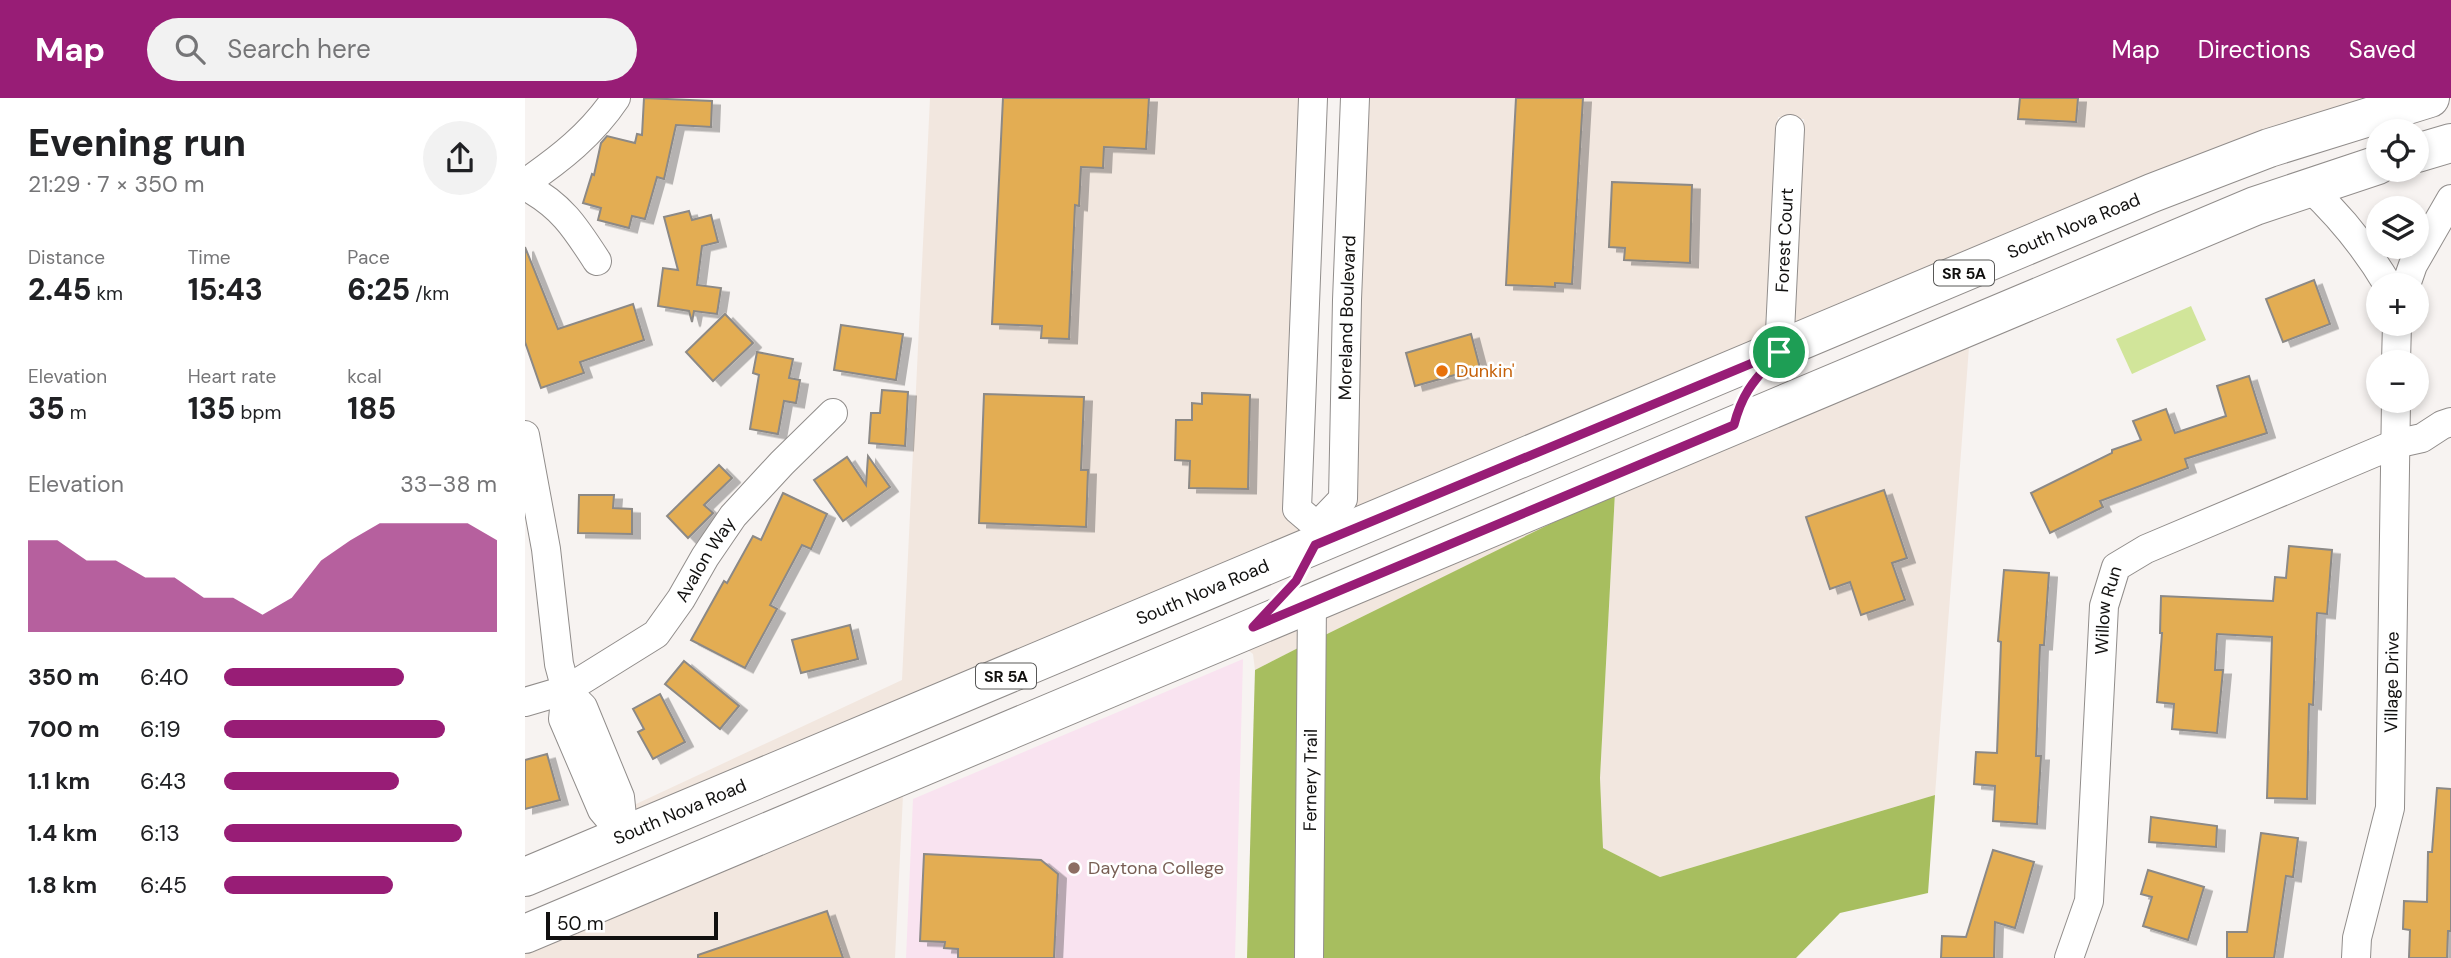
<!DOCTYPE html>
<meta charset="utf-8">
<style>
:root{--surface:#fff;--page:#f2f2f2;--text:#202124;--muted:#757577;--accent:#981d76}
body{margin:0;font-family:"DM Sans",sans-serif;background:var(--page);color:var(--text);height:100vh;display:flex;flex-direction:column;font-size:26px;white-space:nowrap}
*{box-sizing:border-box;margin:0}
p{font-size:23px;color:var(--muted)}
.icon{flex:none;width:38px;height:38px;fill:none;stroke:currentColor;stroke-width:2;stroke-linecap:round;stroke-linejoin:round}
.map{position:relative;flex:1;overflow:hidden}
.drawer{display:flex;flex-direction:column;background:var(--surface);width:525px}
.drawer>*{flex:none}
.buttons{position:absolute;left:1841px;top:21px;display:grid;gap:14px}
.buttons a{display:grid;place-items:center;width:63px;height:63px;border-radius:50%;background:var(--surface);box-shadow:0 4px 10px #0003;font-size:35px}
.scale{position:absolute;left:21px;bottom:18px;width:172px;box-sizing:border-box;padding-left:7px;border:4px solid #11100f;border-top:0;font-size:19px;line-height:24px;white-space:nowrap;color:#11100f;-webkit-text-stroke:5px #fff;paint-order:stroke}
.pin{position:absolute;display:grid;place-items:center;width:60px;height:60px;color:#fff;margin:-30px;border:4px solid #fff;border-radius:50%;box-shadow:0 2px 7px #0007}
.round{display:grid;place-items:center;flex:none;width:74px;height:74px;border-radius:37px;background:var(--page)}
.summary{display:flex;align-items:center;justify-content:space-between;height:119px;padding:0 28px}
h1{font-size:38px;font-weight:800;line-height:52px}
.figures{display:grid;grid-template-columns:repeat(3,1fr);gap:10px;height:119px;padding:7px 28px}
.figures div{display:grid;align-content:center}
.figures b{font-size:30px;font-weight:800}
.figures small{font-size:19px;font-weight:400}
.figures p{font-size:19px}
.chart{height:196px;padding:14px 28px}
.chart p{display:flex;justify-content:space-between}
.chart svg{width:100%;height:126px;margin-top:7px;fill:var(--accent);opacity:.7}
ul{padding:0 28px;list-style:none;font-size:23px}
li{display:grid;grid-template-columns:112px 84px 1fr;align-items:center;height:52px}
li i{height:18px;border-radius:9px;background:var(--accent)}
header{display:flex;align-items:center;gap:42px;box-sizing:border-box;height:98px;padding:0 35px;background:var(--accent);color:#fff}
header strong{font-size:33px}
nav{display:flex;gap:38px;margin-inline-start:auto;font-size:24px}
.search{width:490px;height:63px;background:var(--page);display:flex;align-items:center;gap:18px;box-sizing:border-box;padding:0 24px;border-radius:38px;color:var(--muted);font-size:26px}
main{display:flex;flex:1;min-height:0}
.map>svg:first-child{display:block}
</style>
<header>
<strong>Map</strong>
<div class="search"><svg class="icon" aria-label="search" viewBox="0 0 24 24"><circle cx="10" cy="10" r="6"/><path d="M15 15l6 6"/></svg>Search here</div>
<nav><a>Map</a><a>Directions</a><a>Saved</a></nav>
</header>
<main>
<section class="drawer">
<div class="summary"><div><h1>Evening run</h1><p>21:29 · 7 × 350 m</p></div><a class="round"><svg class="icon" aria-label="share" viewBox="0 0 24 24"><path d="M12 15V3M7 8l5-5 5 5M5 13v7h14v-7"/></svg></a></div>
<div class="figures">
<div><p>Distance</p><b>2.45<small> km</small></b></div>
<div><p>Time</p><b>15:43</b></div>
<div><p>Pace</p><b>6:25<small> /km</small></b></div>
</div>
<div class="figures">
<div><p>Elevation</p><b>35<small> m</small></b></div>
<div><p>Heart rate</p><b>135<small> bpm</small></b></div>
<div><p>kcal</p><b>185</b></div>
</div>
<div class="chart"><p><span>Elevation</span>33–38 m</p>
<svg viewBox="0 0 160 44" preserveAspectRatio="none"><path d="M0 44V12L10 12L20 19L30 19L40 25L50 25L60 32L70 32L80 38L90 32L100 19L110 12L120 6L130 6L140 6L150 6L160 12V44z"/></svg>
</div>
<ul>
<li><b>350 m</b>6:40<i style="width:66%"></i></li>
<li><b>700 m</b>6:19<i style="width:81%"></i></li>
<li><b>1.1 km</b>6:43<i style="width:64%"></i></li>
<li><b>1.4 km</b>6:13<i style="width:87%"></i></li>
<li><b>1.8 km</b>6:45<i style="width:62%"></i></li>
</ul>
</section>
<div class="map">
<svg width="1926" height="860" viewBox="0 0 1926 860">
<defs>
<filter id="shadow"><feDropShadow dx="8" dy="4.5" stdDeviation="0" flood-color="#0004"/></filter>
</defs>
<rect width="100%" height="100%" fill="#f7f3f1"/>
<!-- built -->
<g fill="#f2e7df">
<path d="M 405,0 L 774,0 L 759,410 L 778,433 L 110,720 L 109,707 L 377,582 Z"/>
<path d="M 843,0 L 1861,0 L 1268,235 L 1279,21 L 1253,19 L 1241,246 L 814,424 L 835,202 Z"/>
<path d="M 1756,112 L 1444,249 L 1410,697 L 1135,779 L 1078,750 L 1075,680 L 1090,395 L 800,537 L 800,512 Z"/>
<path d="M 773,523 L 773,550 L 730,572 L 728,556 L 723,552 L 378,697 L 370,860 L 0,860 L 0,849 Z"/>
</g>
<!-- education -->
<path fill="#f9e3f0" d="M 718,561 L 710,860 L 381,860 L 388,701 Z"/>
<!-- green -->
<path fill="#d1e59a" d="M 1666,208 L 1681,242 L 1607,276 L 1591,241 Z"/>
<!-- forest -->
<g fill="#a7be5f">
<path d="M 1090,394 L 1075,680 L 1078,750 L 1135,779 L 1410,697 L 1403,795 L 1315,815 L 1271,860 L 798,860 L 800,537 Z"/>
<path d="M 773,550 L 771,860 L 722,860 L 730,572 Z"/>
</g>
<!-- building -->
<g fill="#e3ad53" stroke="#8c8986" stroke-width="2" filter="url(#shadow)">
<path d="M 119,0 L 187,3 L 186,29 L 151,27 L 139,81 L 132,79 L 120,121 L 107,118 L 104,130 L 73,122 L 76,110 L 58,105 L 67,76 L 69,77 L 76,45 L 82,38 L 110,45 L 112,36 L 117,37 Z"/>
<path d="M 478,0 L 624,0 L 621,51 L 579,49 L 578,70 L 556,69 L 554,108 L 550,107 L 544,241 L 516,240 L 517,228 L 467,226 Z"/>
<path d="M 991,0 L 1058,0 L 1047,186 L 1030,185 L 1030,189 L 981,187 Z"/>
<path d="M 1495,0 L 1553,0 L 1551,24 L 1493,21 Z"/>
<path d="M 1087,84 L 1167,87 L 1165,165 L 1099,162 L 1100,150 L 1084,149 Z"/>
<path d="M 164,113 L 167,122 L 186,117 L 193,144 L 177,148 L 172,187 L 196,190 L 192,216 L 169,213 L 167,224 L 164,213 L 133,208 L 138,170 L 153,172 L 139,119 Z"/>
<path d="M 0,149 L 33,231 L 108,206 L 119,242 L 55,264 L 59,275 L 16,290 L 0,244 Z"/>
<path d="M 1789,182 L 1805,226 L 1758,244 L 1741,201 Z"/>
<path d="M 200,216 L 228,245 L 188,283 L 161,254 Z"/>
<path d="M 316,227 L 378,236 L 371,282 L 309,272 Z"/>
<path d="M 946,236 L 955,270 L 890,288 L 881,255 Z"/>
<path d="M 232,254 L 268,261 L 264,280 L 275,282 L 271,305 L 259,303 L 253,336 L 225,331 L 234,277 L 228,275 Z"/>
<path d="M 1724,278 L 1742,335 L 1660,361 L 1663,370 L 1575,403 L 1578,409 L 1525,435 L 1506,395 L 1587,355 L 1587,352 L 1616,342 L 1608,323 L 1641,311 L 1650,335 L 1701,318 L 1692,288 Z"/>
<path d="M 357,292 L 383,294 L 380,348 L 344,345 L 346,315 L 355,315 Z"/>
<path d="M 677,295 L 725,297 L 723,391 L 664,390 L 665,363 L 650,362 L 651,322 L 667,322 L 667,305 L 677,306 Z"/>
<path d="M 459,296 L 559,299 L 556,372 L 563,372 L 561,429 L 454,425 Z"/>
<path d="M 343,358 L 365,389 L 318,423 L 289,382 L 322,359 L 341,387 Z"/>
<path d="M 194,367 L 207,380 L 179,407 L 188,415 L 163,440 L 142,418 Z"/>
<path d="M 1359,392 L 1382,460 L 1367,465 L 1380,502 L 1336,517 L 1325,484 L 1305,491 L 1281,419 Z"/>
<path d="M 258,395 L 302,416 L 286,451 L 277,447 L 245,507 L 252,511 L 220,570 L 166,542 L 199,483 L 202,485 L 228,438 L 236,442 Z"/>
<path d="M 54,397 L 89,397 L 88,410 L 107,411 L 107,436 L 53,435 Z"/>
<path d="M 1764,448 L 1807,452 L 1802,516 L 1792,515 L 1788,607 L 1784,606 L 1782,701 L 1742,700 L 1747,539 L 1692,536 L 1690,572 L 1698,572 L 1692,635 L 1647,631 L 1649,606 L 1632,604 L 1637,535 L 1635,535 L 1636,498 L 1748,503 L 1750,479 L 1761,480 Z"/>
<path d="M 1479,472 L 1524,475 L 1519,547 L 1515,547 L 1511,658 L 1516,658 L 1512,726 L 1468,723 L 1470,688 L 1449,686 L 1451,654 L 1472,655 L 1476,544 L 1473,543 Z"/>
<path d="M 325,527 L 333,561 L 276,575 L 267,542 Z"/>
<path d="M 159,563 L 214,608 L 195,631 L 140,586 Z"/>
<path d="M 135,596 L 160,644 L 128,661 L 113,634 L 119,631 L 108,611 Z"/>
<path d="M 22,656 L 35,702 L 0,711 L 0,662 Z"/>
<path d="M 1912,690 L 1926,691 L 1926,833 L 1923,833 L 1922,860 L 1884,860 L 1885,832 L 1878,831 L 1879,803 L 1902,804 L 1903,754 L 1907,754 Z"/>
<path d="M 1626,719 L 1692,728 L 1691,749 L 1624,744 Z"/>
<path d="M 1736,735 L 1773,740 L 1768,779 L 1761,778 L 1749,860 L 1702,860 L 1702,834 L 1722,834 Z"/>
<path d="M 1468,752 L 1509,764 L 1490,830 L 1470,824 L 1469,860 L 1416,860 L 1417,838 L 1441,839 Z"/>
<path d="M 399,756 L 516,762 L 533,776 L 529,860 L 433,860 L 433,851 L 419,850 L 420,844 L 395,843 Z"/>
<path d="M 1623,772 L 1679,789 L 1663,842 L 1618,828 L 1627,799 L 1616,796 Z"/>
<path d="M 302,813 L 318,860 L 173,860 L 173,857 Z"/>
</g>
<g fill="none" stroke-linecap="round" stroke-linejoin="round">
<defs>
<g id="street">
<path d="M 788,0 L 772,411 L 792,428"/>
<path d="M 0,85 C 35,61 67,36 91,0"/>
<path d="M 0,88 C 37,108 50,129 72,163"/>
<path d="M 1784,89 C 1815,118 1841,150 1863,187"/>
<path d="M 1881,187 L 1888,167 L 1926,101"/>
<path id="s1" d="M 1254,254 L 1265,31"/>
<path d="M 1871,264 L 1872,226"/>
<path d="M 0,337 L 21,451 L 34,566 L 41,592 L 38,621 L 77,712 L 99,738"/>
<path id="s2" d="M 790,447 L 792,428 L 818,401 L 822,202 L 830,0"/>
<path d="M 41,592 L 58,609 L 95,699 L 99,738"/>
<path id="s3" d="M 0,604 L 41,592 L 131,536 L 156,501 L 180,459 L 208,418 L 257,365 L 308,315"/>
<path id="s4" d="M 784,860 L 787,504"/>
<path id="s5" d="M 1544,860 L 1564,803 L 1579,508 L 1591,469 L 1621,451 L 1870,346 L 1897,340 L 1917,327 L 1926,324"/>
<path id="s6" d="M 1831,860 L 1832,840 L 1865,710 L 1871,303"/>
</g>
<g id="primary">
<path d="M 1892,55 L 1926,45"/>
<path id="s7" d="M 0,779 L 1627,95 L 1744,50 L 1905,0"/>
<path d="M 0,836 L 1730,108 L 1853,67"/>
</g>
</defs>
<!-- street casing -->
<use href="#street" stroke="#918d8b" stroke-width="30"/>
<!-- primary casing -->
<use href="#primary" stroke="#918d8b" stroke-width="40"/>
<!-- street -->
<use href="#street" stroke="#fff" stroke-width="28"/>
<!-- primary -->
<use href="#primary" stroke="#fff" stroke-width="38"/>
</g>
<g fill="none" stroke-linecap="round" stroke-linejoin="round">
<defs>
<path id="route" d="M 1254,254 C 1231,281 1218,292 1209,327 L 728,529 L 771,483 L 790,447 Z"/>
</defs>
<!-- route casing -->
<use href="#route" stroke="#fff" stroke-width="14"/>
<!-- route -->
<use href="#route" stroke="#981d76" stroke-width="9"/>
</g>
<!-- markers -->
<circle fill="#e8710a" stroke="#fff" stroke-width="2.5" cx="917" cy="273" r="7"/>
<circle fill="#8d6e63" stroke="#fff" stroke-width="2.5" cx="549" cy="770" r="7"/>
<g text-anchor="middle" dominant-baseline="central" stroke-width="5" stroke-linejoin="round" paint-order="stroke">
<!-- shield labels -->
<g fill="#fff" stroke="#585857" stroke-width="2">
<rect x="1409" y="162.5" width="60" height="25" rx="5"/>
<rect x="451" y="565.5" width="60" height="25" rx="5"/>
</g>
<g font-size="16" font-weight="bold" fill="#11100f">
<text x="1439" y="175">SR 5A</text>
<text x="481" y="578">SR 5A</text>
</g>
<!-- street labels -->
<g font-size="18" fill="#11100f" stroke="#fff">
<text stroke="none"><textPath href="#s7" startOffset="1680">South Nova Road</textPath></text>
<text stroke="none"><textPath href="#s1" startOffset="112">Forest Court</textPath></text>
<text stroke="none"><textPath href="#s2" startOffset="238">Moreland Boulevard</textPath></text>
<text stroke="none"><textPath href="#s3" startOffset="238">Avalon Way</textPath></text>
<text stroke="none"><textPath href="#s7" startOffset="735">South Nova Road</textPath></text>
<text stroke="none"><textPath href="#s5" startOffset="352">Willow Run</textPath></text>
<text stroke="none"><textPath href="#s6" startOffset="280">Village Drive</textPath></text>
<text stroke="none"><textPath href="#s4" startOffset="178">Fernery Trail</textPath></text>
<text stroke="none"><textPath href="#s7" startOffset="168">South Nova Road</textPath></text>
</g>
<!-- food labels -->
<g font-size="18" fill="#c56008" stroke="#fff" text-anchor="start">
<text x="931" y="273">Dunkin'</text>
</g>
<!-- education labels -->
<g font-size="18" fill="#785e54" stroke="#fff" text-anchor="start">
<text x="563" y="770">Daytona College</text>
</g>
</g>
</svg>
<div class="buttons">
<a><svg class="icon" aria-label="locate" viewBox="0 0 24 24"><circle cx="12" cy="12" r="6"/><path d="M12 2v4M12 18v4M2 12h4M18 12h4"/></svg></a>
<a><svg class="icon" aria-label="layers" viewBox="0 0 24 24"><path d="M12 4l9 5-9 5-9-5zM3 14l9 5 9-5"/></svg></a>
<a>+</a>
<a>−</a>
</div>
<div class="scale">50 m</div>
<div class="pin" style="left:1254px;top:254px;background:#1e9e55"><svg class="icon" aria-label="arrive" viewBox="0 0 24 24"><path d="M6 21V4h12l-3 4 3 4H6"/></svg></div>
</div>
</main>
